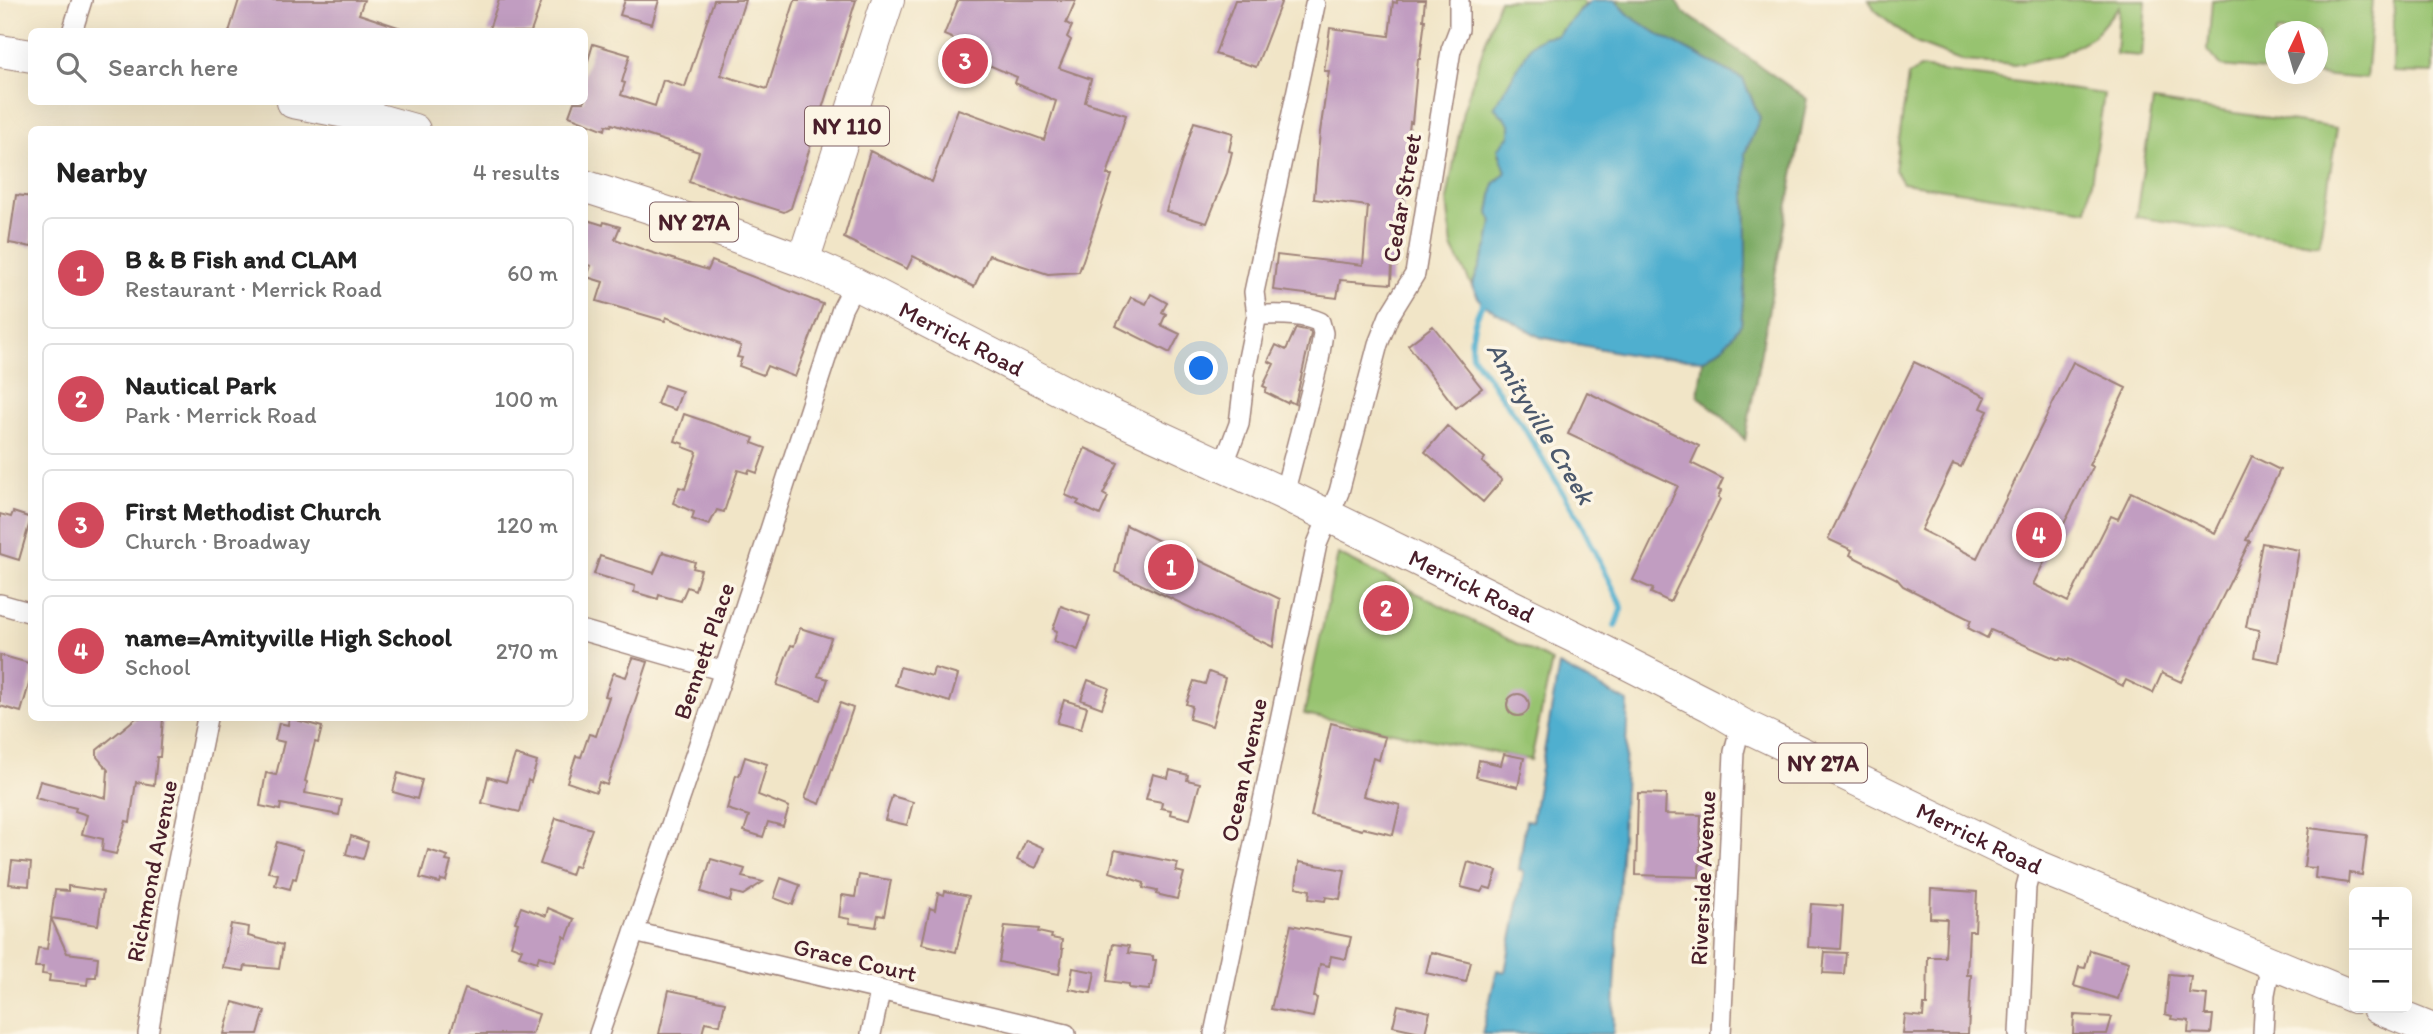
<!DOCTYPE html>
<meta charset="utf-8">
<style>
body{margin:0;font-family:Itim,sans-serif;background:#f2f2f2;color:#222}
.controls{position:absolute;right:21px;bottom:21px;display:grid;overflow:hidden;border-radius:10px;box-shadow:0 7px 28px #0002}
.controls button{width:63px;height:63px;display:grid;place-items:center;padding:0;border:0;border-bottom:2px solid #e0e0e0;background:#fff;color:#222;font:35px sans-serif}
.compass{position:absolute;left:2265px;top:21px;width:63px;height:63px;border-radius:50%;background:#fff;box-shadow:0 7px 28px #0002;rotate:5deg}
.you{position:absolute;left:1202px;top:369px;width:24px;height:24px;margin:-18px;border:5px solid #fff;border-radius:50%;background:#1a73e8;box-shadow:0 0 0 10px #1a73e833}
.badge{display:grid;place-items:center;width:46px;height:46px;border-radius:50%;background:#d1495b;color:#fff;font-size:23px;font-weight:700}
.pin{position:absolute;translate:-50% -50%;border:4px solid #fff;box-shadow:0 2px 7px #0006}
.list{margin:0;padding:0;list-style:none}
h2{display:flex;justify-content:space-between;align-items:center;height:91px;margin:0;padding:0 28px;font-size:30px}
h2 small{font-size:23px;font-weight:400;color:#767676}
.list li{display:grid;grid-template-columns:46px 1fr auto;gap:21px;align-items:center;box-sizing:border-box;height:112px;margin:0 14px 14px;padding:0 14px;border:2px solid #e0e0e0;border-radius:10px}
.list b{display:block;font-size:26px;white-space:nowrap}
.list p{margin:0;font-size:23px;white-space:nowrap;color:#767676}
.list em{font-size:23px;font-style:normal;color:#767676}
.icon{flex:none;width:38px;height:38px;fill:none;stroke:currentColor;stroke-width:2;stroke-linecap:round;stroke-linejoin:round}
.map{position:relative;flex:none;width:2433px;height:1034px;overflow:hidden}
.search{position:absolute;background:#fff;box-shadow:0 7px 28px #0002;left:28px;top:28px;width:560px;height:77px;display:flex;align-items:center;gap:18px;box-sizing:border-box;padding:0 24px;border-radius:10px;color:#767676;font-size:26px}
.panel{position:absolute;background:#fff;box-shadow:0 7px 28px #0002;left:28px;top:126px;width:560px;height:595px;border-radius:10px}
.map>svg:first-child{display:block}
</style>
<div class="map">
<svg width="2433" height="1034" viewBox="0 0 2433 1034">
<rect width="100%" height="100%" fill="#fcf5e5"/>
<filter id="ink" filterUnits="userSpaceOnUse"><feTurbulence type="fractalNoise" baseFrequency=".0143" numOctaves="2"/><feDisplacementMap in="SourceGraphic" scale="14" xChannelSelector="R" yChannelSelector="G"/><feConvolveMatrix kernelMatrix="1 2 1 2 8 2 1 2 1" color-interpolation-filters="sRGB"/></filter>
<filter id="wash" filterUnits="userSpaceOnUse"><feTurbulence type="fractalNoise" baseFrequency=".00686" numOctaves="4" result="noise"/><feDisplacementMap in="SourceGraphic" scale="28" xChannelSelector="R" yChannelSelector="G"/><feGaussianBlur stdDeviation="1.57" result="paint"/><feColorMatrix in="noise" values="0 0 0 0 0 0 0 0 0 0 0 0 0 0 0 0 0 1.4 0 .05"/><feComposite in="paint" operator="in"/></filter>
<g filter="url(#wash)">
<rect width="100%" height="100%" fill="#f1e5c7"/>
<path fill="#97c370" stroke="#70714e" stroke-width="2" d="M1499,0H1581L1585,5L1557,35L1543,37L1499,99L1500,112L1510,123V135L1499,154L1504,162L1506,172L1494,185L1489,213L1492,222L1488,244L1472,286L1452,247L1447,200L1463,111Z
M1869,0H2146L2142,56L2116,54L2119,6L2094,36L2060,55L2014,65L1963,61L1916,43L1875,10Z
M2212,0H2373L2366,79L2308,74H2318V32H2276L2275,71L2221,66L2208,51Z
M2394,0H2433V73L2393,72Z
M1920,68L2104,94L2087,210L1903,183L1895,170L1908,76Z
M2153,101L2337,128L2319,244L2136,217Z
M1338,554L1552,661L1531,760L1304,714Z"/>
<path fill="#79a962" stroke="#626446" stroke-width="2" d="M1615,0H1676L1682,11L1807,99L1745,440L1723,417L1698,396L1703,360L1723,347L1741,324L1746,264L1745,153L1760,118L1743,79L1661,36L1631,17Z"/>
<path fill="#50afcf" stroke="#4d677d" stroke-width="2" d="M1591,0H1615L1631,17L1661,36L1743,79L1760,118L1745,153L1746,265L1741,324L1723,347L1703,360L1638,356L1540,337L1482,304L1472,286L1488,244L1492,222L1489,213L1494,184L1506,172L1498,149L1510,135V124L1494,107L1532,44L1543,37L1557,35Z
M1559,665L1628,702L1613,1034H1482L1497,970L1505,972L1524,872L1519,870L1526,820L1532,821Z"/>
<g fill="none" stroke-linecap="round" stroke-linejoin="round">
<path stroke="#50afcf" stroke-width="6" d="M1487,297C1476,312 1469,337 1472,355L1523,426L1581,523L1622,607L1615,626"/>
</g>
<g id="blocks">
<path fill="#c19dc1" d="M239,0H364L359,14L401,28V32H229Z
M499,0H542L531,32H488Z
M625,0H659L652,24L620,15Z
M714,0H745L721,75L767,89L795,0H856L791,208L784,212L689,182L699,152L612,124L611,126L606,125L605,130L569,116L574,102H584V74L593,44L630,55L622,82L625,83L621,95L655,106L663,80L685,87Z
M958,0H1076L1066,23L1072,26L1067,37L1071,40L1059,68L1091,79L1085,102L1126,115L1107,175H1112L1079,272L1048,274L989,255L974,287L913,256L907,269L844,238L870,151L932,182L958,109L1044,140L1056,101L1015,83L1017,77L982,62L978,70L946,57L954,39L944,35Z
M1235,0H1282L1256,67L1215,54Z
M1397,0H1425L1423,20H1425L1420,59H1418L1412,123L1410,122L1406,159H1408L1397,266L1392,265L1391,284L1340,280L1337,298L1273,290L1277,255L1363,265L1368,206L1314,199L1320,132L1329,71H1324L1330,28L1389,36L1393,2L1397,3Z
M1194,122L1233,133L1229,151L1232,152L1227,173L1207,223L1166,211Z
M16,195L32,197V247L9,243Z
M584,219L603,225L604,222L620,227L615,239L650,252L708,270L712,261L823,304L795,377L767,366L763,375L739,366L742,358L737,357L741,346L666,317L665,321L597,301L603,282L587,277L591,266L584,264Z
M1151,294L1167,303L1162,312L1166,314L1161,325L1180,334L1170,353L1116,326L1131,297L1146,304Z
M1433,326L1482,388L1456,408L1408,345Z
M1296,328L1310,331L1311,334L1295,404L1289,401L1287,403L1265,392L1267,388L1263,386L1274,364L1268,361L1276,345L1286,350Z
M1914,362L1986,397L1981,408L1988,411L1976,435L1961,467L1953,464L1921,530L1977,558L2073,362L2126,388L2089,465L2093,467L2033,584L2068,602L2111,516L2118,519L2131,492L2215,533L2252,456L2280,470L2246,540L2250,541L2181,682L2162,673L2153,693L2126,680L2123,686L2069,659L2068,661L2060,658L2059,660L1991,630L1987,638L1968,628L1971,620L1903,586L1897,579L1850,555L1852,550L1828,539Z
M664,385L682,391L675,410L657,404Z
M1587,392L1699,446L1691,463L1723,479L1718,490L1721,491L1718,498L1720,499L1670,602L1651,593L1653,589L1633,580L1678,486L1568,434Z
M684,414L754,438L752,443L766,448L757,473L749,470L748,473L738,470L724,512L717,510L709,525L692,519L694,512L673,503L679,487L685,489L697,452L683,447L684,444L675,441Z
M1447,426L1485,458L1482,462L1502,480L1483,502L1425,452Z
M1085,448L1118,463L1103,494L1108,497L1100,515L1077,504L1079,501L1065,495Z
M13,512L31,518L19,560L0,554V514L11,517Z
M1126,525L1280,599L1273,647L1115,572Z
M2262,543L2299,550L2279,662L2254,657L2259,630L2246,627Z
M663,552L695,562L693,568L701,570L695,590L687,587L681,601L659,595L658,599L634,592L635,586L594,574L600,556L654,573Z
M1061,606L1090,616L1078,650L1054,641L1057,631L1053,629Z
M800,628L831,638L818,676L828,679L821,700L777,685L785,659L791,645L794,646Z
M0,655L32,664V674L21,712L0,706Z
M633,658L648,662L607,785L599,782L596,792L567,782L576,756L581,757L589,734L596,736L609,697L605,696L612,676L614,673L626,677Z
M900,667L932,676L934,668L958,675L950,702L895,685Z
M1209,672L1225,678L1212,726L1189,719L1192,706L1186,704L1194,681L1205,684Z
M1088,680L1109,688L1102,708L1081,700Z
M1507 705a11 11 0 1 1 22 0a11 11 0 1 1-22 0Z
M1064,700L1087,707L1081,729L1057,723Z
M840,703L853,708L820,804L805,798Z
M136,718H163L160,757H157L154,785L136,782L130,822L126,821L116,854L102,851L103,839L82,834L87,815L75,811L76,808L35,798L40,781L106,798L108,770L97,757V750Z
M289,718L322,727L318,743L315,742L305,781L307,782L305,793L342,800L339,815L281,804L280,810L260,806L266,773L276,775L284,742L275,740L279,723L288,725Z
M1331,723L1385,737L1379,760L1373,758L1363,796L1400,805L1393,835L1363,828L1362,830L1311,816Z
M1504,754L1524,758L1518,787L1476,777L1479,760L1501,765Z
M515,755L537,762L531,782L528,780L520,812L482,803L488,777L506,782Z
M745,757L767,764L758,795L789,807L783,826L768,822L763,837L744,831L749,816L727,809L736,775L739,776Z
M1170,770L1188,775L1187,780L1200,783L1190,819L1170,814L1171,810L1161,808L1162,802L1146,799L1153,774L1168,778Z
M398,773L422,780L417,799L393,792Z
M1638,793L1666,794L1665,814L1701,815L1699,877L1636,875Z
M892,796L913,802L907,825L885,820Z
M556,818L592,829L578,867L574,866L571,875L540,864Z
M2309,828L2367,835L2362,875L2349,873L2348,883L2315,878L2316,868L2304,867Z
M351,836L368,842L363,859L346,854Z
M1026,840L1044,848L1036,868L1017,860Z
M277,842L303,850L296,879L293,878L290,889L275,885L278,874L268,872Z
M428,850L448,856L446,861L451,862L446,881L441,880L440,883L420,878Z
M1115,850L1178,863L1176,871L1184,873L1177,899L1156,894L1157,891L1143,888L1144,883L1110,872Z
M711,859L745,869L742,877L763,882L743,895L732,892L730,901L701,892Z
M12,861L31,863L29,886L9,884Z
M1299,862L1345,870L1340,899L1326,897L1325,901L1309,899L1310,890L1296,887Z
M1468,862L1497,871L1491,889L1484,887L1481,892L1461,887Z
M859,875L891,880L884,916L878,915L876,927L849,923L850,919L839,917L842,895L855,897Z
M781,878L800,885L793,905L774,898Z
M68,886L103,891L98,925L51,918L67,953L98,957L96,977H88L87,985L49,981L50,975L42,974L43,967H35L38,948L47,949L55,890L68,891Z
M1931,889L1977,892L1975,931H1969L1967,975H1971L1968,1034H1903L1905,1015L1923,1017L1924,1005H1927L1928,957H1945L1947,919L1930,918Z
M945,891L969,896L956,952L922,944L930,908L935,910L938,893L944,895Z
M1811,904L1843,906L1840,949L1808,947Z
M521,907L546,916L548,908L574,919L567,938L564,936L555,961L539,956L537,962L519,956L522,949L511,945L518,923L515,922Z
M231,924L249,927L248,936L283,945L279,969L245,966L244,971L223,968Z
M1291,925L1351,937L1346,959L1331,956L1329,966L1320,964L1314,997L1317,998L1313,1017L1271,1009Z
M1005,926L1039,929L1038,932L1052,935L1051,938L1062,940L1061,949H1063L1059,974L999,962Z
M1113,944L1129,946L1128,953L1153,956V960H1156L1152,986H1150L1149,990L1129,988V984L1107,981Z
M2090,950L2129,962L2118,999L2074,986L2079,967L2085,968Z
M1431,952L1471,962L1466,982L1426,973Z
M1825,952L1846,953L1844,974L1823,973Z
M1073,968L1095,972L1091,993L1069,989Z
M2169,974L2191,976L2189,993L2207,995L2205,1015H2213L2211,1034L2188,1033L2189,1021L2171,1019L2172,1016L2165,1014Z
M465,989L539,1014L532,1034H450Z
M669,990L725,1002L720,1025L705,1022L702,1034H659Z
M233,1002L265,1011L258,1034H224Z
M1398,1005L1430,1012L1425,1033L1393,1026Z
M2074,1015L2112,1017L2107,1034H2073Z"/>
</g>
</g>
<g filter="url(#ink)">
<use href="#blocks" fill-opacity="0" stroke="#9e8279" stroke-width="2"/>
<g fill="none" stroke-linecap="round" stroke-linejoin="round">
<g stroke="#9e8279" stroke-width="22">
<path id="minor" d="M72,32L82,0
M1257,315C1278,315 1300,313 1320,322L1323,333L1319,360L1284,494
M1223,466L1239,424L1245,373L1257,315L1254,292L1315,5
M0,604L32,613
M584,631L724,671
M634,932L1066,1034
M148,1034L170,900L207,718
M599,1034L724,671L842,309L855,284
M871,1034L880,992
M1214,1034L1317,544L1339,492L1378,344L1389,316L1415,274L1451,50L1459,29V0
M1721,1034L1734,752L1741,724
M2019,1034L2026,887L2032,864
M2263,1034L2265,994L2271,963"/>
</g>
<g stroke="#9e8279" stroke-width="34">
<g id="primary">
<path d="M0,51L32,56"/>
<path d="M293,102L361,115L414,130"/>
<path id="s1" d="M584,186L708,226L803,261L855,284L1090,405L1284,494L1591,645L1709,705L1741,724L2032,864L2354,997"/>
<path d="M803,261L888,0"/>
<path d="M2378,1008L2433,1030"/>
</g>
</g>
<use href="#minor" stroke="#fff" stroke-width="19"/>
<use href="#primary" stroke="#fff" stroke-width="32"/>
</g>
</g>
<g text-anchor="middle" stroke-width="7" stroke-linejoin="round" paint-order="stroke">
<g fill="#fcf5e5" stroke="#7f5f63" stroke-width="2">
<rect x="805" y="106.5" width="84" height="39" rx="5"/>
<rect x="650" y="202.5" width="88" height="39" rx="5"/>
<rect x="1779" y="743.5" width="88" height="39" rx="5"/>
</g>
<g font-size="23" font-weight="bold" fill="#4a1f2b">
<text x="847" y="134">NY 110</text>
<text x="694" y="230">NY 27A</text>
<text x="1823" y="771">NY 27A</text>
</g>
<g font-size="24" fill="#4a1f2b" stroke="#fcf5e5">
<text transform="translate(1402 198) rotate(-80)" y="8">Cedar Street</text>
<text dy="8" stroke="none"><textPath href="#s1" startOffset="408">Merrick Road</textPath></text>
<text dy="8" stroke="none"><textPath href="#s1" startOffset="975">Merrick Road</textPath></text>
<text transform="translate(704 651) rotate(-71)" y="8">Bennett Place</text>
<text transform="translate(1244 770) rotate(-78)" y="8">Ocean Avenue</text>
<text dy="8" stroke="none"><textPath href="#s1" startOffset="1542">Merrick Road</textPath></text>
<text transform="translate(152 871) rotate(-79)" y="8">Richmond Avenue</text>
<text transform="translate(1703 878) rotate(-87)" y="8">Riverside Avenue</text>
<text transform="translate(855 960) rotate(13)" y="8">Grace Court</text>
</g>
<g font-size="26" font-style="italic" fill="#4c596d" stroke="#fcf5e5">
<text transform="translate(1541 423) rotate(59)" y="9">Amityville Creek</text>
</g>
</g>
</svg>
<div class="controls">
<button>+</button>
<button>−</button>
</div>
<svg class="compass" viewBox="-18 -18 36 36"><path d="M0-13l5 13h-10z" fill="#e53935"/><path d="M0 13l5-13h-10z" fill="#767676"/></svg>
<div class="you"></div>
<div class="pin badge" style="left:1171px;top:567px">1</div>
<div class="pin badge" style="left:1386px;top:608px">2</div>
<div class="pin badge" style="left:965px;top:61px">3</div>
<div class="pin badge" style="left:2039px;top:535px">4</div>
<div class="search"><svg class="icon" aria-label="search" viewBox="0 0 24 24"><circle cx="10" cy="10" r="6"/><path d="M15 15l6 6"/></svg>Search here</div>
<section class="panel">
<h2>Nearby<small>4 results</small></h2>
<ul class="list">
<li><span class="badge">1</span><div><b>B &amp; B Fish and CLAM</b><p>Restaurant · Merrick Road</p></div><em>60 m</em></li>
<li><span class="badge">2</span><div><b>Nautical Park</b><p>Park · Merrick Road</p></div><em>100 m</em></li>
<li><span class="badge">3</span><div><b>First Methodist Church</b><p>Church · Broadway</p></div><em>120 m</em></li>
<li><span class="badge">4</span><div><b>name=Amityville High School</b><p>School</p></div><em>270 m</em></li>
</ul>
</section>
</div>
